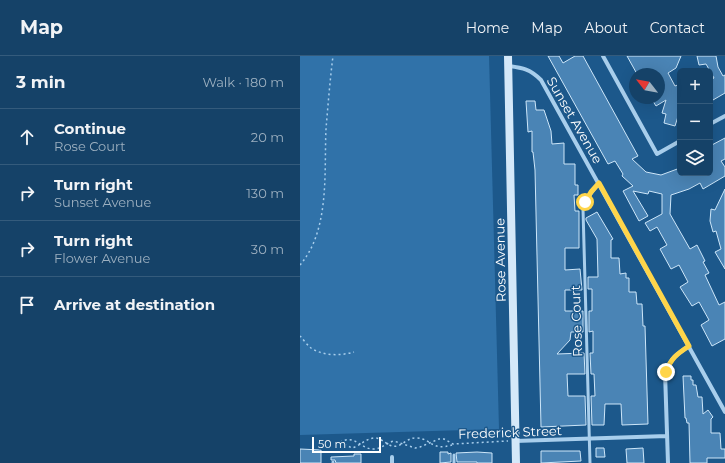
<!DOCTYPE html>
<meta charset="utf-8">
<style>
body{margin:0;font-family:Montserrat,sans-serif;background:#224d71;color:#f1f3f6}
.controls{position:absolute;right:12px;top:12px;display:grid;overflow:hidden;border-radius:6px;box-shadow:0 4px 16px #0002}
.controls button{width:36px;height:36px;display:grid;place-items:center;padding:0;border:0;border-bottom:1px solid #345b7c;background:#154268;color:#f1f3f6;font:20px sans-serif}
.compass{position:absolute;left:329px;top:12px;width:36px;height:36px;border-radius:50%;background:#154268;box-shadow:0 4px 16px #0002;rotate:301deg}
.scale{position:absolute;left:12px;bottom:10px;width:69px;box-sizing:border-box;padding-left:4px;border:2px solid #fff;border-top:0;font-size:11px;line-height:14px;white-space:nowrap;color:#fff;-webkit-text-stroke:3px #1c588b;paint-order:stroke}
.stop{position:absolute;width:12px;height:12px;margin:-9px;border:3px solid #ffd54a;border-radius:50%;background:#fff}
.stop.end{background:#ffd54a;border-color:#fff;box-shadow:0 1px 4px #0008}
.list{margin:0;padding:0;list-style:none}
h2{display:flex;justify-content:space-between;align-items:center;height:52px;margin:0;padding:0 16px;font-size:17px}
h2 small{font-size:13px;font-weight:400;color:#9db0c0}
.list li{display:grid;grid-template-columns:26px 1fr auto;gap:12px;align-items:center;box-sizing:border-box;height:56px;padding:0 16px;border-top:1px solid #345b7c}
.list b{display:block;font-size:15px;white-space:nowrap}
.list p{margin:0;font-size:13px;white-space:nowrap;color:#9db0c0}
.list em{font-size:13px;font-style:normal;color:#9db0c0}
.icon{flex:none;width:22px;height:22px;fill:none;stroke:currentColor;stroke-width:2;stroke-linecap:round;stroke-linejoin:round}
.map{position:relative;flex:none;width:425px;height:407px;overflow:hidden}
header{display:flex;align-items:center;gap:24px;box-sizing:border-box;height:56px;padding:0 20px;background:#154268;border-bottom:1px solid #345b7c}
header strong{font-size:19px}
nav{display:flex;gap:22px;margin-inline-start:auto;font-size:14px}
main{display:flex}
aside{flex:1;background:#154268}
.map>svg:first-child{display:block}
</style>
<header>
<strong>Map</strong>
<nav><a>Home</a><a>Map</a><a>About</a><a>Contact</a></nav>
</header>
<main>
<aside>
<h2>3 min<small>Walk · 180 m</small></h2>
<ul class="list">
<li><svg class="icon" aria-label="ahead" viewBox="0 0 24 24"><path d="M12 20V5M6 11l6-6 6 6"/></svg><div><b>Continue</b><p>Rose Court</p></div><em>20 m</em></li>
<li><svg class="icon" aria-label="right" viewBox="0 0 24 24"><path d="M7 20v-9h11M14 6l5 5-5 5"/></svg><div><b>Turn right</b><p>Sunset Avenue</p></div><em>130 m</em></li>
<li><svg class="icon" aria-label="right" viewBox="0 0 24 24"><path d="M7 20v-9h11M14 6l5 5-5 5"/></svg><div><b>Turn right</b><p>Flower Avenue</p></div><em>30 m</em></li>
<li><svg class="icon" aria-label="arrive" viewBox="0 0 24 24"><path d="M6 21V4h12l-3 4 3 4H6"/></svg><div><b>Arrive at destination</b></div></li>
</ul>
</aside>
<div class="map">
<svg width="425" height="407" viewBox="0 0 425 407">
<rect width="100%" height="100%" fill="#1c588b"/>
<path fill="#3072a9" d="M0,0H189L199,373L0,379Z"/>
<path fill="#4a84b5" stroke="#cde6f9" d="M248,0H259L263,7L275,0H283L338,100L332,103L346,116L361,119L380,112V117H410V90L425,82V103L421,105L425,111V120L403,133L400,127L389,133L371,139L370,158L390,193L397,189L405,205L403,206L409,217L405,219L419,249L425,246V283L412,290L401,269L409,264L399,246L392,250L380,231L388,226L379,209L371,213L360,193L367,189L357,171L350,175L345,167L362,158V138L349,135L348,138L333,135L348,160L339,165L323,135L333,130L322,120L323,118L315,105L308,108Z
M327,0H381L376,12L368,17L375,30L380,28V54L375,70L364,67L366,58L362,57L366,44L356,50L351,42H359V18H337Z
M397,0H416L418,11L423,20L425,19V37L413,44L410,38V24L414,22L406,8L399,9Z
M226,45H235L236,54H244L251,75L252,88L264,87V108H275V129H278V139H274L275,155H279V192H265V214L280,213L282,234H265V255H283V276H271L270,284L257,298L284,297L285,318H267L268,340H285L286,369L241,371L235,114L233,96H232V75L228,76Z
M425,133V213L415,196L421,193L416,175L413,176L410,165L411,153L415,154Z
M297,156L313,183L311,184V202H319L320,218L326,217V222H329V236H336L337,248H342L343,270H345L348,368L322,369L321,348H305L304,369H292L291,340H295L294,318H291L290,297H293V275L289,276V255H292V233H288V221H298L297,183L286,164V162Z
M383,320H391V324H393V329H396L398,341H402L403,358L408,354L413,361L411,363V377H420L421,393H425V402H407V407H390L389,367H387L386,362H385Z
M296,392H304L305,401H296Z
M343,392L344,407H327L326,393Z
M0,393L21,394V407H0Z
M241,395H280L281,405L241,407Z
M140,396H148V398L151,397V406L140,407Z
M177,396L192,397V407H177V406H157L156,397Z
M54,398H61V407H36L35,404H31V401L54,400Z"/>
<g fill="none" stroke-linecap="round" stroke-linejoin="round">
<path stroke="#a8ceec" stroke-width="1.5" stroke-dasharray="2 3" stroke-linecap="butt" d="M0,209C30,174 24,117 26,73C28,49 30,24 33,0
M0,280C3,283 7,289 11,292C23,300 40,300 54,296
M40,386C56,378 60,393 73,393C82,393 86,387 94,385L115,392L120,391L139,383H144L153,388L208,385
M40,386L52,392C60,390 66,382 75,382C83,382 88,392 97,390C104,388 109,381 117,382C132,383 131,395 152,389"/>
<path stroke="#a8ceec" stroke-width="3" d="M154,399V407
M33,406V407
M290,407L283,153L285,146L299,127"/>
<path stroke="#a8ceec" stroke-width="4" d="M303,0L357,98L380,85
M209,10C223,12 230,13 241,24L425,356
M410,68L425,60
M215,385L367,380
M92,401V407
M368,407L365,316C371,302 377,298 389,290"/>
<path stroke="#d4e8f9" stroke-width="8" d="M208,0L216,407"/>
</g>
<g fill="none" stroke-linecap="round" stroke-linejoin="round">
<path stroke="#ffd54a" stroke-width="5" d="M285,146L291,136L299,127L389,290C377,298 371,302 366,316"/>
</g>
<g text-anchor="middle" stroke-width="3" stroke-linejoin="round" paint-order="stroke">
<g font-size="13" fill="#fff" stroke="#1c588b">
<text transform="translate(275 64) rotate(60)" y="5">Sunset Avenue</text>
<text transform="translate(200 204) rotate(-91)" y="5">Rose Avenue</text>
<text transform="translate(276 265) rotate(-92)" y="5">Rose Court</text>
<text transform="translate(210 376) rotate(-2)" y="5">Frederick Street</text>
</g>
</g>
</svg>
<div class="controls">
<button>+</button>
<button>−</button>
<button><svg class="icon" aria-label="layers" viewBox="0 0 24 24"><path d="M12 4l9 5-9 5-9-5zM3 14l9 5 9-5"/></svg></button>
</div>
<svg class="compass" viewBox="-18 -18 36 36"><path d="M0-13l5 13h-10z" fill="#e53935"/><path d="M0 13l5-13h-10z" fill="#9db0c0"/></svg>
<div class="scale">50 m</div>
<div class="stop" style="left:285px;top:146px"></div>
<div class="stop end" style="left:366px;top:316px"></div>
</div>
</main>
